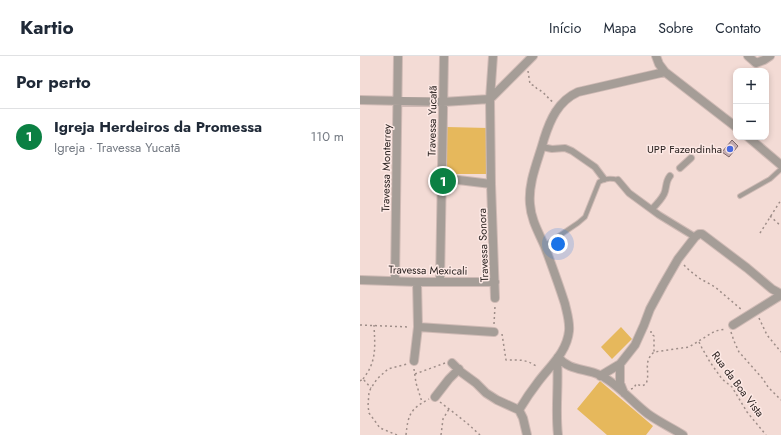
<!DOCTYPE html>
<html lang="pt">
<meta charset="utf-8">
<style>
body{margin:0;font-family:Jost,sans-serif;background:#f6f6f7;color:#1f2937}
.controls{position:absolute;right:12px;top:12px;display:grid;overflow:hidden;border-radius:8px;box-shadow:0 2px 6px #0003}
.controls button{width:36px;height:36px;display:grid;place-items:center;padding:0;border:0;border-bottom:1px solid #e0e1e3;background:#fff;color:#1f2937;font:20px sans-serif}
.you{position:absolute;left:198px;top:188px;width:14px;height:14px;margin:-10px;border:3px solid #fff;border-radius:50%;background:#1a73e8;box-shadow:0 0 0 6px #1a73e833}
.badge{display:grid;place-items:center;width:26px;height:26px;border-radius:50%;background:#0b8043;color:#fff;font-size:13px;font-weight:700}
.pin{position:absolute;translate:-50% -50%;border:2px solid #fff;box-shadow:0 1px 4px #0006}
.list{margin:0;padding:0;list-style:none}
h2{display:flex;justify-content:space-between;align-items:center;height:52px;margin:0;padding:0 16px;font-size:17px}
h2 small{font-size:13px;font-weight:400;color:#747a83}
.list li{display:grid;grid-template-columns:26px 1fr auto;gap:12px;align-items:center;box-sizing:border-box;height:56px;padding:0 16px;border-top:1px solid #e0e1e3}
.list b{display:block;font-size:15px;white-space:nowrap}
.list p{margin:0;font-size:13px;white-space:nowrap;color:#747a83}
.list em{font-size:13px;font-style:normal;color:#747a83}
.map{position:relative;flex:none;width:421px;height:379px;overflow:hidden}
header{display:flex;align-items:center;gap:24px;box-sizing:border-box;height:56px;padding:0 20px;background:#fff;border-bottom:1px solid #e0e1e3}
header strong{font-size:19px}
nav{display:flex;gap:22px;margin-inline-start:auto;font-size:14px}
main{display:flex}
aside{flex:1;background:#fff}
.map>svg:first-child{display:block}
</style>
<header>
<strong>Kartio</strong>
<nav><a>Início</a><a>Mapa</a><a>Sobre</a><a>Contato</a></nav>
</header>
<main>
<aside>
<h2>Por perto<small></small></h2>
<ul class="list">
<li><span class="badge">1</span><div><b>Igreja Herdeiros da Promessa</b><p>Igreja · Travessa Yucatã</p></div><em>110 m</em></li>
</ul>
</aside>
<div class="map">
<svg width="421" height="379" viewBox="0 0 421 379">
<rect width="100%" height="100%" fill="#f3dbd5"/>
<path fill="#e6b85c" d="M87,71L128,72V118H87Z
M261,271L272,283L252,303L241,291Z
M240,325L293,370L286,379H247L217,353Z"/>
<path fill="#c4acb0" stroke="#7e686b" d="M372,84L378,90L369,101L362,96Z"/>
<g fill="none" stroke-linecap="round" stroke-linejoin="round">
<g stroke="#cfbab5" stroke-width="6">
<path id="service" d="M380,140L410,123L421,113
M184,190L218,167L225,161L239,126C245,122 251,122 258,124"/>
</g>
<g stroke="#cfbab5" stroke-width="8">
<path id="pedestrian" d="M182,91L192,93L205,92L212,95L235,111L244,123
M320,112L331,102
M258,124L269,137L299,159L335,181
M292,153C296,149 301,144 304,138C307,132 305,126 310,120"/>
</g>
<g stroke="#cfbab5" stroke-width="10">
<path id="minor" d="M296,0L299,8L305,16L376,71
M388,0L396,7L404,4L410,0
M0,44L83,46L130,43L133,0
M388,81L421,109
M82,122L131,128
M0,224L57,226H135
M35,225L38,0
M80,226L84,0
M135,242L131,128L130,43L173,0
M373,269L421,239
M58,271L134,276
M198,301C209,315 225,312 240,319C258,328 272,346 288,358C299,366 312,372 323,379
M197,303C199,328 195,354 198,379
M54,305L58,271L57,226
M92,307L101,316L116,327L126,337L137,344L159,354
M260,308V327L264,337
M240,320L260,308L275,289L284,269L290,253L303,229L318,203L335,181L339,178H342L387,212L412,233L421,238
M75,341L89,323L99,313
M159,354C165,344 171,335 178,326C190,310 207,296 209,275C210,266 207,257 205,248C199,229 192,210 185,191C179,177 171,164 170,148C168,126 178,105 184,83C190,64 198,45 218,36L305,16
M159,354L163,362L167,379"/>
</g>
<path stroke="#9e8d88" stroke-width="1.5" stroke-dasharray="2 3" stroke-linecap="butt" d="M168,15L170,28L175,30L177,33C185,36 186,41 193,46
M410,160L421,170
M400,177L421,144
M324,209L329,214L339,222L355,231L382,254
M399,262L407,279L421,296
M134,268L135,250
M0,269L50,271
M291,275V278L294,280V296L329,291L355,275L366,273
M371,276L374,285L379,296L403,323L408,331L421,344
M142,278L146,304C158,304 166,303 176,310
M339,286L342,292L350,306L362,323L372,331L387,356L406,379
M54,313L56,327L62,346
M55,318L85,307
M3,323C17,305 15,291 14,269
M0,325L3,323L11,332
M271,333L274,332L276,328L282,330L286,328C291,315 282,307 294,296
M80,346L98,360L108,368L120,379
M37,379L20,372L9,357L8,350L9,336L11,332L17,323L28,313L47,308
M46,379C48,359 50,353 69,343
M81,379L83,363L89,353"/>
<use href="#service" stroke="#a59d97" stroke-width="4"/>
<use href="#pedestrian" stroke="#a59d97" stroke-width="6"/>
<use href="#minor" stroke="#a59d97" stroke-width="8"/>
</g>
<circle fill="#4a6ade" stroke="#fde9e5" stroke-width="1.5" cx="370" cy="93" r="4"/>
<g text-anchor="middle" stroke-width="3" stroke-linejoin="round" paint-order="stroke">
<g font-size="11" fill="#2b2321" stroke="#fde9e5">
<text transform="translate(72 65) rotate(-89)" y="4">Travessa Yucatã</text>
<text transform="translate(26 112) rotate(-89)" y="4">Travessa Monterrey</text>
<text transform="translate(123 189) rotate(-92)" y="4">Travessa Sonora</text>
<text transform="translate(68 214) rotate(1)" y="4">Travessa Mexicali</text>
<text transform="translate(378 328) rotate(53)" y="4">Rua da Boa Vista</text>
</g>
<g font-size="11" fill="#2b2321" stroke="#fde9e5" text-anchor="end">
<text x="362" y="97">UPP Fazendinha</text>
</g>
</g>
</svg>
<div class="controls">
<button>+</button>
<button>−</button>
</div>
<div class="you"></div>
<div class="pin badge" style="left:83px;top:125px">1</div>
</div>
</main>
